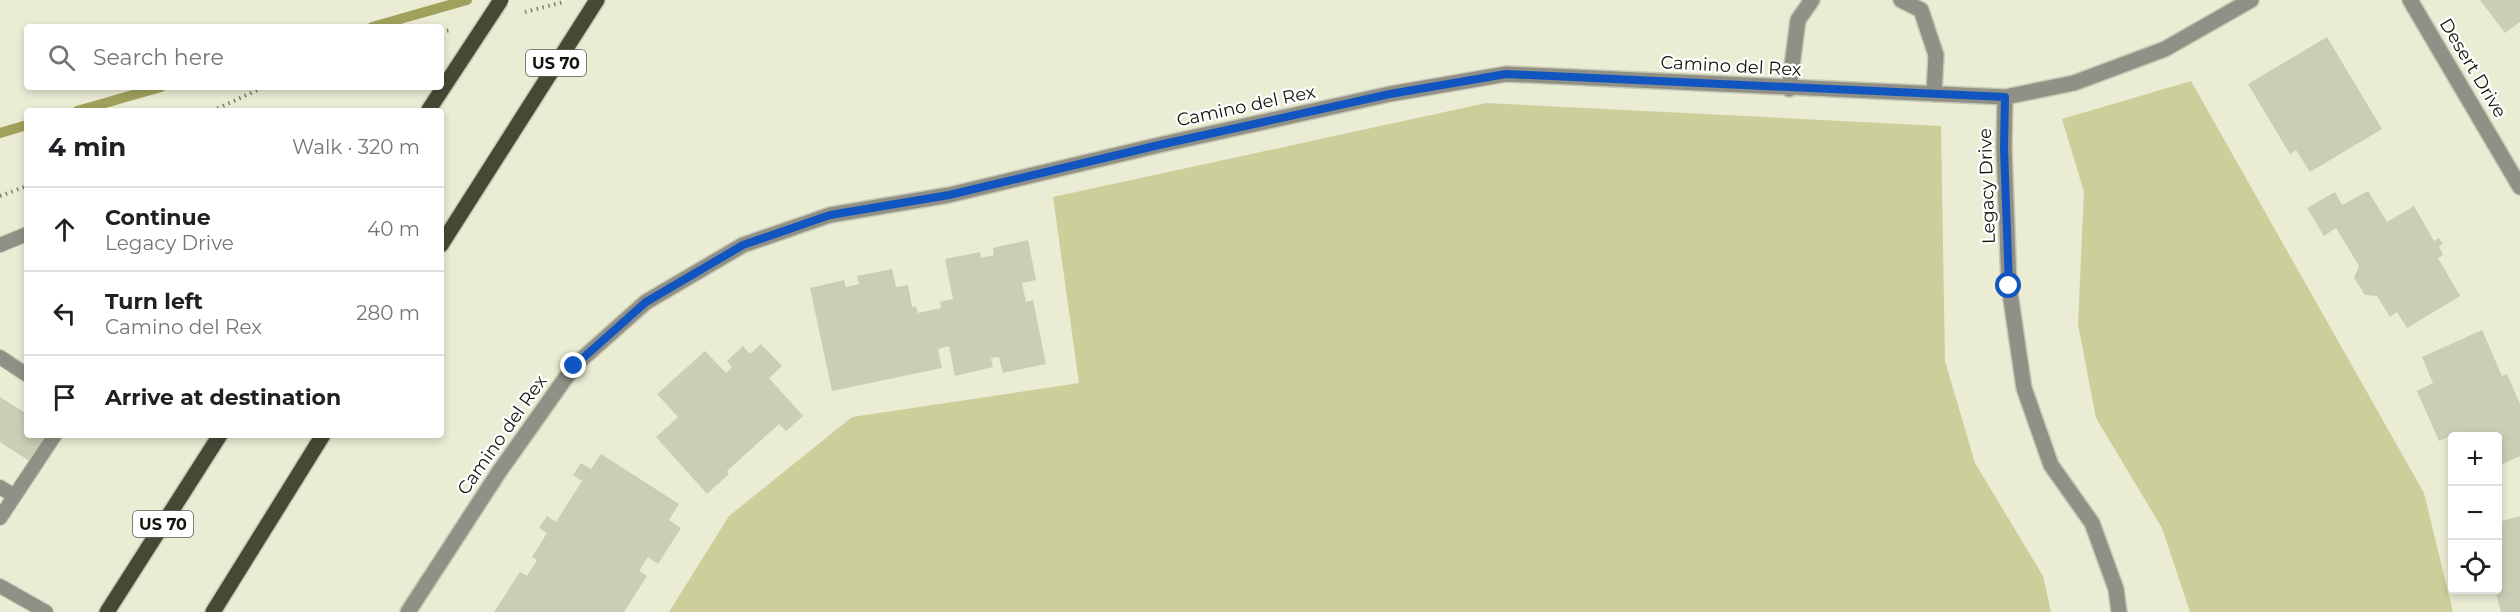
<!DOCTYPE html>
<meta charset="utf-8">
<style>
body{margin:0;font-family:Montserrat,sans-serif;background:#f6f6f6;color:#202124}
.controls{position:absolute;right:18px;bottom:18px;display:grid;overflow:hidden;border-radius:6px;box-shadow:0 3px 9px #0003}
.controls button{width:54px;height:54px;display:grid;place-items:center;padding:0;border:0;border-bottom:2px solid #e0e0e0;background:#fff;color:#202124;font:30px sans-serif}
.stop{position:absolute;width:18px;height:18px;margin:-14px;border:4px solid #1155c0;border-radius:50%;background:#fff}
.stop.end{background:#1155c0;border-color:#fff;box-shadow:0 2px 6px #0008}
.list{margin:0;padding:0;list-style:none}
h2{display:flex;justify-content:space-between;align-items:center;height:78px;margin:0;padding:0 24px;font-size:26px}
h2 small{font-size:20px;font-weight:400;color:#757577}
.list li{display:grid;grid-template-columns:39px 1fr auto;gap:18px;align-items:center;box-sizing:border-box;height:84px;padding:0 24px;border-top:2px solid #e0e0e0}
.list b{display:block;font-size:22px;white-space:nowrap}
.list p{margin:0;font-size:20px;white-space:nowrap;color:#757577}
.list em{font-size:20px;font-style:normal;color:#757577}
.icon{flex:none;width:33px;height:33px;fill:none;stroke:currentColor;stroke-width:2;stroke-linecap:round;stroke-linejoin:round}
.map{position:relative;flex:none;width:2520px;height:612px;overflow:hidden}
.search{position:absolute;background:#fff;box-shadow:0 3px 9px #0003;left:24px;top:24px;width:420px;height:66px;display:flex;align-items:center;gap:15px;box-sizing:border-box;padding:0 21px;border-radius:6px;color:#757577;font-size:22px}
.panel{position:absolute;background:#fff;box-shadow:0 3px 9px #0003;left:24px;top:108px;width:420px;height:330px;border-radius:6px}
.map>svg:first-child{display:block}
</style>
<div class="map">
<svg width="2520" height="612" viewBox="0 0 2520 612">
<rect width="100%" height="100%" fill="#ebecd4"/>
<path fill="#cccf9a" d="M2191,81L2424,493L2453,612H2190L2162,528L2096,418L2078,324L2084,192L2062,119Z
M1486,103L1941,126L1945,361L1975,463L2043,576L2051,612H669L729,516L852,417L1079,383L1053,197Z"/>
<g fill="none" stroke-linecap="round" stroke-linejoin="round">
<path stroke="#a0a25c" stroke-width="10" d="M372,27L467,0
M77,111L161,87
M0,133L27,125"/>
</g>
<path fill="#cbcdb5" d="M2480,0H2520V22L2505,33Z
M2327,37L2382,129L2310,172L2296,150L2290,154L2248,84Z
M2368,191L2387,222L2414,206L2434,241L2439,238L2443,244L2439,246L2443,255L2438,258L2460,296L2407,328L2397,312L2390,317L2377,296L2365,295L2354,278L2359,266L2336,228L2324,236L2307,208L2335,192L2342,205Z
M1028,240L1036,280L1022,283L1026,302L1033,300L1046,364L1003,373L999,357L991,358L993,367L955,376L949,346L938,349L942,368L832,391L810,288L844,280L846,287L859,284L857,276L892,269L896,287L908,285L912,307L916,306L918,313L941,308L940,302L953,299L945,259L980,252L981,258L994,255L993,248Z
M2482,330L2502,376L2507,374L2520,404V456L2498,466V436H2464L2462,431L2439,441L2417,391L2433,383L2422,357Z
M761,344L782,366L769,378L803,416L786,431L779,424L727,471L729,474L707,494L656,437L678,417L657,394L705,351L726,373L732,367L727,361L743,346L750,354Z
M0,397L27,414V435H48L31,462L0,442Z
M601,454L679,504L669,520L681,528L658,564L648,557L639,571L647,576L624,612H494L520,572L527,576L537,560L532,557L547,533L539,528L547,516L556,522L582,481L573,475L581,463L591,469Z
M2520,516V612H2501L2495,590H2498V522Z"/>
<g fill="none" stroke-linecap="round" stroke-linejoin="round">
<g stroke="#c8c9b4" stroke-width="16">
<path id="lane" d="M0,245L27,234
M0,357L27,375
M0,487L14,496
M0,518L55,435
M0,586L46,612"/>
</g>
<g stroke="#c8c9b4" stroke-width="18">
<path id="street" d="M1901,0L1921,10L1936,55L1934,94
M2410,0L2520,187
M1789,89L1798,20L1812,0
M2005,97L2004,148L2009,286L2024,388L2051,465L2092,523L2116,589L2119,612
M408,612L499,472L574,366L646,302L743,245L830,215L949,195L1159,145L1390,94L1506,74L2005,97L2074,83L2165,49L2251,0"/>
</g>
<g stroke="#c8c9b4" stroke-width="18">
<path id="primary" d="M441,245L597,0
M107,612L220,435
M213,612L323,435"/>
</g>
<path stroke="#7d7e6e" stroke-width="4" stroke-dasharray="1.5 4.5" stroke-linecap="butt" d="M525,12L564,2
M441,32L451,30
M212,111L264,87
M0,196L27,186"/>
<use href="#lane" stroke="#909086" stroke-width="14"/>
<use href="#street" stroke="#909086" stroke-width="15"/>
<use href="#primary" stroke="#484837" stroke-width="15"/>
<g stroke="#c8c9b4" stroke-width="18" stroke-linecap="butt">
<path id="primary-bridge" d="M428,111L501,0"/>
</g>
<use href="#primary-bridge" stroke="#484837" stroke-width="15"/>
</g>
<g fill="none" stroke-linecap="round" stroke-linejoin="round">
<path stroke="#1155c0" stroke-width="8" d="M574,366L646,302L743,245L830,215L949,195L1159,145L1390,94L1506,74L2005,97L2004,148L2009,286"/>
</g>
<g text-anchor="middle" stroke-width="4.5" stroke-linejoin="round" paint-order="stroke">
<g fill="#fff" stroke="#5a5a54" stroke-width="1.5">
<rect x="526" y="50" width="60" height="26" rx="4.5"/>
<rect x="133" y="511" width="60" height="26" rx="4.5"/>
</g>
<g font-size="16" font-weight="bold" fill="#13140b">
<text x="556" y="69">US 70</text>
<text x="163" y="530">US 70</text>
</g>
<g font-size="18" fill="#13140b" stroke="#fff">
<text transform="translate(1731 66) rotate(3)" y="6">Camino del Rex</text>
<text transform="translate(2473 68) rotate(59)" y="6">Desert Drive</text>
<text transform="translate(1246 106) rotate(-12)" y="6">Camino del Rex</text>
<text transform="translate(1987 186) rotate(-92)" y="6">Legacy Drive</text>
<text transform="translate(502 435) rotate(-55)" y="6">Camino del Rex</text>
</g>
</g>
</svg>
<div class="controls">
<button>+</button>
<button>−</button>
<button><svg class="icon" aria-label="locate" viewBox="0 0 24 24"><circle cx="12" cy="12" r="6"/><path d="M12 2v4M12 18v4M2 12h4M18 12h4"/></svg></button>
</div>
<div class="stop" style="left:2009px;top:286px"></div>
<div class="stop end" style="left:574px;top:366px"></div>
<div class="search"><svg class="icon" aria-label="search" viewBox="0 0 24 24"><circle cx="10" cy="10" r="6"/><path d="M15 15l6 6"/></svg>Search here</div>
<section class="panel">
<h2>4 min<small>Walk · 320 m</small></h2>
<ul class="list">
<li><svg class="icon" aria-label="ahead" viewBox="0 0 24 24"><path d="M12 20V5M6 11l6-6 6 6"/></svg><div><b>Continue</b><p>Legacy Drive</p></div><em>40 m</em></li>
<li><svg class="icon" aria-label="left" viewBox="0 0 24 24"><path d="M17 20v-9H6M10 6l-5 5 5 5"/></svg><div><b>Turn left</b><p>Camino del Rex</p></div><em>280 m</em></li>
<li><svg class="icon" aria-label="arrive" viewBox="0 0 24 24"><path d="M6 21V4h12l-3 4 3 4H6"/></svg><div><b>Arrive at destination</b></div></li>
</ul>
</section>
</div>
